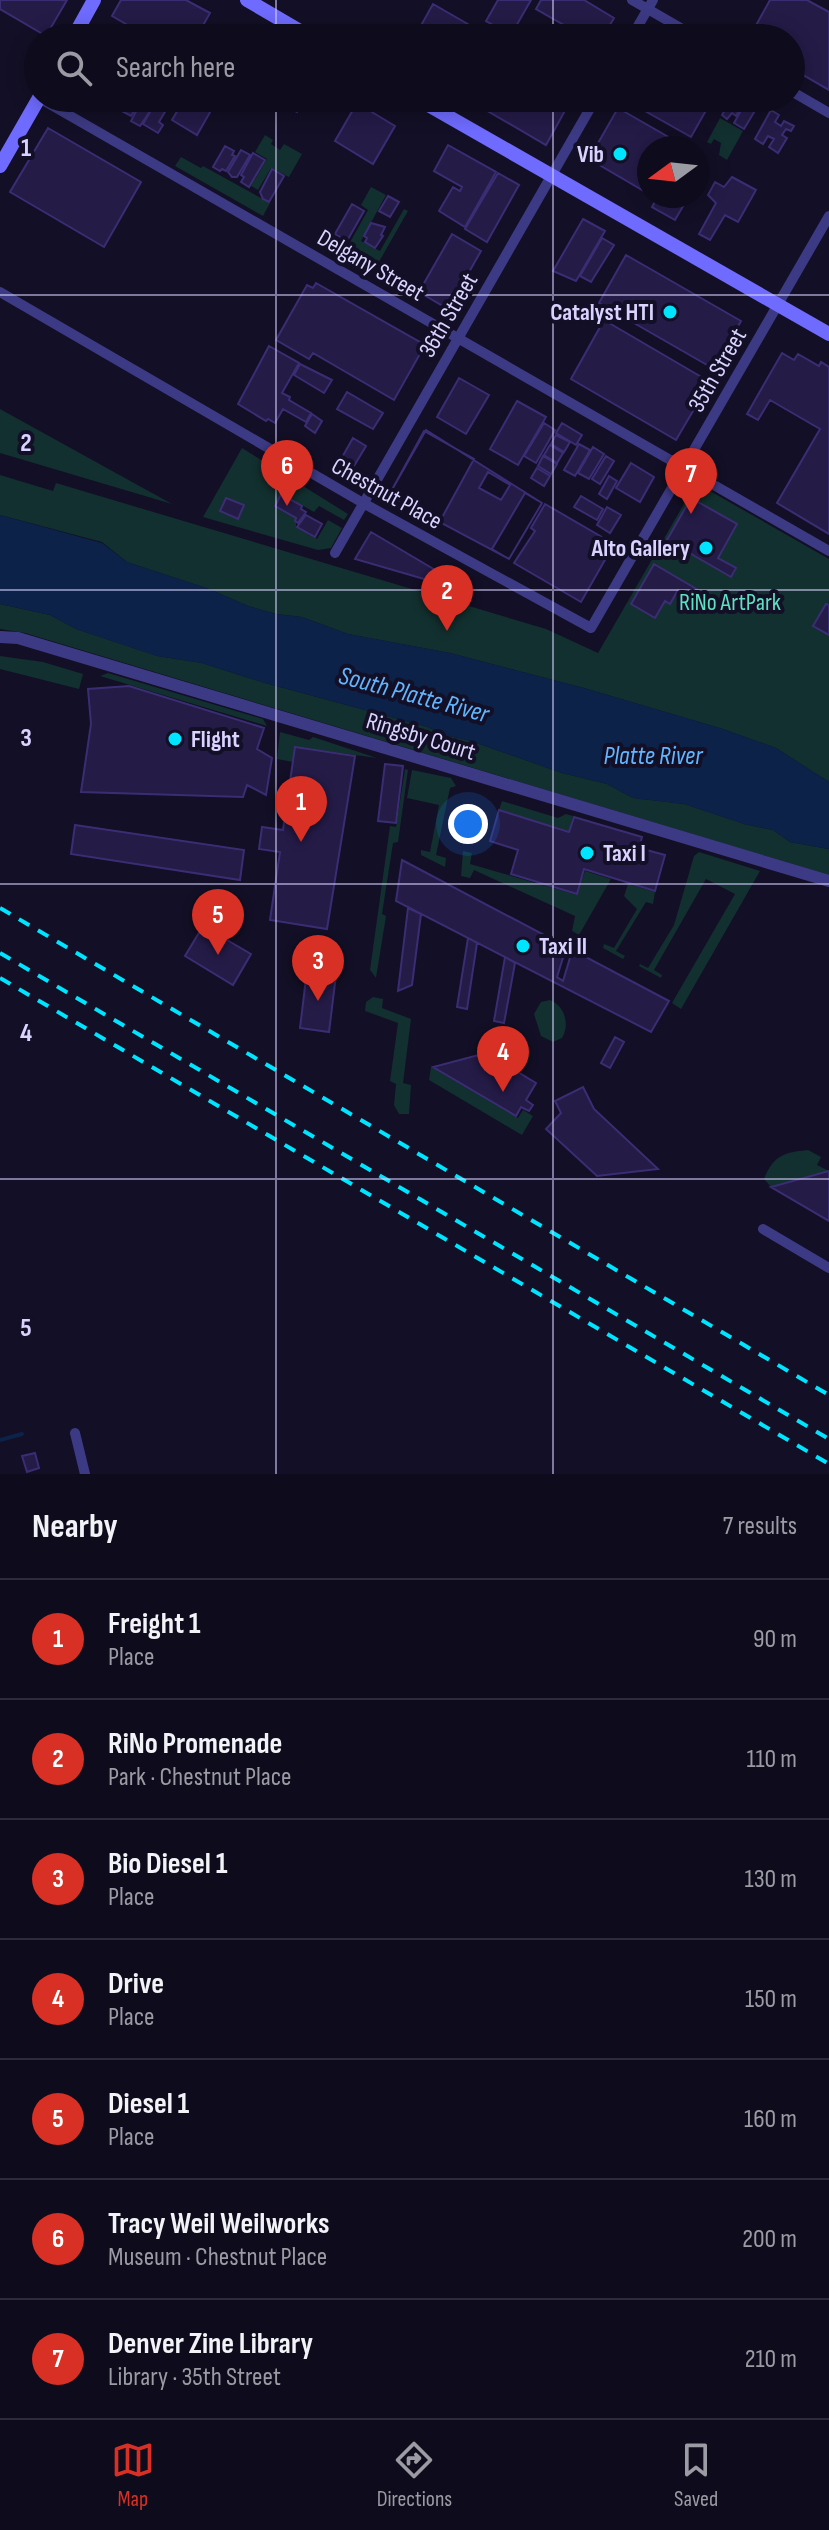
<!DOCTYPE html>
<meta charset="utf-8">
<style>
body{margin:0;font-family:"Sofia Sans Condensed",sans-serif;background:#1c1929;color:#f1f3f6}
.compass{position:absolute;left:637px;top:136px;width:72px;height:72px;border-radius:50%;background:#0e0b1c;box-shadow:0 4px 20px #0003;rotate:255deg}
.you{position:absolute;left:468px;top:824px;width:28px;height:28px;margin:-20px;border:6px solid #fff;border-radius:50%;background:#1a73e8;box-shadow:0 0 0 12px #1a73e833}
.badge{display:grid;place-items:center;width:52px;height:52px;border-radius:50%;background:#d93025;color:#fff;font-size:26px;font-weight:700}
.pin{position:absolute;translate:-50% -66px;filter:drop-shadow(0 2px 4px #0008)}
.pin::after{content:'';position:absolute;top:42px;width:28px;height:24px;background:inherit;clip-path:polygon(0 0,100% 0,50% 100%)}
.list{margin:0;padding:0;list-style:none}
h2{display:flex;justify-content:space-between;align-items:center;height:104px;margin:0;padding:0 32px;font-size:34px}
h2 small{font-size:26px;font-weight:400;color:#9b9ba3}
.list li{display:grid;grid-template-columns:52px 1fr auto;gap:24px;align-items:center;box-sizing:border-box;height:120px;padding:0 32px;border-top:2px solid #2e2b3b}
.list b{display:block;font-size:30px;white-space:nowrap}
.list p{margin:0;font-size:26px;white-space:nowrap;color:#9b9ba3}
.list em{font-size:26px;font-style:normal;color:#9b9ba3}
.icon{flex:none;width:44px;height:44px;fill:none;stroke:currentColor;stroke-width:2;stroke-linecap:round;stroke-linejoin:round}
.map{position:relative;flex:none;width:829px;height:1474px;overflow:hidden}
.search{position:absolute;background:#0e0b1c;box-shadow:0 4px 20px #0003;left:24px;right:24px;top:24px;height:88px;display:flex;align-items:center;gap:20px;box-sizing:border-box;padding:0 28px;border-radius:44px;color:#9b9ba3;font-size:30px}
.sheet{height:944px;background:#0e0b1c}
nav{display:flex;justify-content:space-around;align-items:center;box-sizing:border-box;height:112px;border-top:2px solid #2e2b3b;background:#0e0b1c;font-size:22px;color:#9b9ba3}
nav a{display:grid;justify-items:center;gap:4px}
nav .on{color:#d93025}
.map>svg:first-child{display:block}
</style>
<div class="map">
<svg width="829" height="1474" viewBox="0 0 829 1474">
<rect width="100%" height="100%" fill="#130f26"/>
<path fill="#12302f" d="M720,118L743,131L727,160L719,155L721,143L714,139L711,144L707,142Z
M265,135L273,140L271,144L280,150L284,144L302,154L289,177L271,168L258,190L251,186L267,159L255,152Z
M181,157L201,168L203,166L270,203L263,216L175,166Z
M371,187L386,195L361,241L380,251L404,209L408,211L376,267L331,241L333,236L349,244L368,210L361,205Z
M0,409L172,504L0,453Z
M242,448L348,514L344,520L319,506L314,512L282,494L274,506L296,518V527L317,539L328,520L342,528L331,548L318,550L203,517Z
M0,475L53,491L56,483L546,629L598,653L696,483L829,559V782L776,748L723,729L584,688L450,653L348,634L302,617L276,614L248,606L209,589L127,562L102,542L0,515Z
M0,604L50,615L76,629L157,656L202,663L265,683L428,727L441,734L471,741L562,773L607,784L633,798L684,804L744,824L773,830L790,842L829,849V875L25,633L0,629Z
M0,656L43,662L83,674L79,689L0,669Z
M108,673L263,719L267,726L100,676Z
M280,732L309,740L313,737L377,758L296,747L293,762L277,759Z
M405,769L408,770L398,842L393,843L382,914L386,916L376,978L370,970L390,826L396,827Z
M412,770L451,778L456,786L450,788L436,855L446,858L445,867L421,855V850L430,852L439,805L407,798Z
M502,801L558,818L566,814L573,816L569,831L499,810Z
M463,851L472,853L470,864L577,895L585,871L611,879L579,935L572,931L575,916L474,870L470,878L461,876Z
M699,852L760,871L681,1009L672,1003L735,894L706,879L654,970L662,975L661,978L639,966L640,964L648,968L674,925L694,856Z
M628,884L655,892L653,904L646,902L616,951L625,956L623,959L603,948L604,944L614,948L637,909L624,896Z
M373,997L383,999L382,1008L411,1019L403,1083L411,1085L409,1114H399L394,1105L396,1084L390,1081L398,1023L365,1011L366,1002Z
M550,1000C565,1006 570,1025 562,1038L553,1042L541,1036L534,1014L541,1002Z
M431,1067L518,1118L523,1110L533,1116L522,1135L429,1080Z
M808,1150L821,1157L817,1165L829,1171L771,1187L764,1179C773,1156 784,1152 808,1150Z"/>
<path fill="#0c2248" d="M0,515L102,543L127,562L209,589L248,606L276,614L302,617L348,634L450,653L584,688L723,729L776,748L829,782V849L790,842L773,830L744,824L684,804L633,798L607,784L562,773L471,741L441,734L428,727L265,683L202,663L157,656L76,629L50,615L0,604Z"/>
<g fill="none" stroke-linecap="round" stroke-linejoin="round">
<path stroke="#0c2248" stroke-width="4" d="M0,1440L22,1434"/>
</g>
<path fill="#241b47" stroke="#3b2d73" stroke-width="2" fill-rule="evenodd" d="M0,0H67L46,36L0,9Z
M121,0H186L210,13L196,38H150L112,16Z
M498,0H531L511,35L486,21Z
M541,0H584L614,18L602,38H573L576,32L536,9Z
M770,0H807L829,12V90L791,68V38H749Z
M433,4L492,38H414Z
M127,98H142L131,116L120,110Z
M143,98L156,102L140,126L131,121Z
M185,98L217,100L197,135L172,120Z
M278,98H305L297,112L291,109L292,106Z
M465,98H572L546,145Z
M622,98H713L691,137Z
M732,98L744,101L736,116L732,113L727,119L722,115Z
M162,101L169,105L159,122L163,125L158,133L143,124L156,102L160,104Z
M746,102L756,109L744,129L734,123Z
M357,103L395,126L373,164L335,141Z
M618,108L684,146L649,148V194L589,159Z
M771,110L779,115L775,122L781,126L784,121L794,126L791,131L786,129L782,135L787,138L778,153L769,147L774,139L768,136L763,144L755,139Z
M48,128L141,182L104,247L10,192Z
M448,145L496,172L465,227L439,211L453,187L460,191L462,187L434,171Z
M225,146L234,151L232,155L235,156L226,171L222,169L220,171L213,167Z
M241,150L250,155L237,177H232L228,172Z
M253,153L265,160L249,187L241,182L244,177L241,175Z
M272,169L284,176L269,202L263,199L260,192Z
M498,173L519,185L487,242L465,229Z
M732,177L756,190L738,222L725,215L710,240L699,234L716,203L708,195L715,182L724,187Z
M388,196L399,202L390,217L379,211Z
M658,196H689L675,220L652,207Z
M352,204L364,211L347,241L335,234Z
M583,219L605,231L576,281L553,271Z
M371,223L385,227L381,235L383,236L375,248L365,242L367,238L364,236Z
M452,234L481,251L448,309L419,292Z
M602,238L614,245L591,282L580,276Z
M626,255L741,321L714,369L599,303Z
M316,283L425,345L394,400L313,353L309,359L276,340L307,285L313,288Z
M604,320L710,382L676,440L571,379Z
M269,346L299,363L282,393L290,397L289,400L311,413L306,422L283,409L275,423L268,419L266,421L238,404Z
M782,353L794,360L798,354L819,366L821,362L829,367V534L777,503L820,429L770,400L758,420L747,414Z
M300,364L332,380L324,393L294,375Z
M459,378L489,395L466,434L437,417Z
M347,392L383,413L373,429L337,409Z
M517,401L546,417L518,465L490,449Z
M312,414L322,421L315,433L305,426Z
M544,423L555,430L536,463L524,456Z
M562,423L582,435L576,445L556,433Z
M426,430L542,503L509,559L389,495Z
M424,431L474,459L439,523L389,495Z
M556,435L570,442L564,452L551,444Z
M353,438L366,446L354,466L341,459Z
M579,444L590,450L575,476L564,470Z
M550,445L563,453L557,463L544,455Z
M593,447L604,454L589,479L578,473Z
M543,456L557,464L551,474L538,466Z
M606,456L614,461L600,484L592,479Z
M631,463L654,477L640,502L616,488Z
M537,468L550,476L544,486L531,478Z
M488,472L510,485L501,500L479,488Z
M609,476L617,481L607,499L599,494Z
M525,493L542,503L509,559L492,549Z
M281,494L302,506L301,509L306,512L298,523L295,521L296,518L275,506Z
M581,496L603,509L597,520L574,507Z
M226,498L244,505L238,519L220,511Z
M691,498L737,524L718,558L736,568L731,577L667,540Z
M545,504L614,544L581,602L514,563L535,531L531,528Z
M607,507L621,515L610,533L597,525Z
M306,515L322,524L315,537L297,527Z
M371,532L464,587L462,590L355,559Z
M654,564L717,601L712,610L678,590L670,604L665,601L655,618L631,604Z
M826,604L829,605V635L813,626Z
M129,686L264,728L257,749L272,758L266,795L247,785L243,797L81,792L91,724L88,689Z
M295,747L355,756L327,929L270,920L280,852L259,849L262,827L283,830Z
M385,764L403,766L396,823L378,821Z
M499,810L569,832L574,817L642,837L639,848L665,855L655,891L584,869L577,894L511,874L518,850L490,841Z
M75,825L244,850L240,880L71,854Z
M402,860L669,1001L651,1032L396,901ZM566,948L572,951L563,981L557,977Z
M408,908L421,914L412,985L398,991Z
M203,926L251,954L233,985L185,956Z
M468,938L477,943L467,1009L457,1007Z
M505,957L515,963L504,1023L494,1021Z
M307,970L336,975L329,1032L300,1028Z
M615,1037L624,1042L610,1068L601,1063Z
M486,1053L536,1083L526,1100L533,1105L529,1111L521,1107L516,1116L433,1067Z
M583,1087L594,1109L658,1169L597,1176L546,1129L561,1113L555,1101Z
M829,1171V1221L771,1187Z
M35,1453L39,1468L27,1472L22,1456Z"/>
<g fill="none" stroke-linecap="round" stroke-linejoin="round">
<path stroke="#3d3a85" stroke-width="10" d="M632,0L698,38
M631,38L653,0
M791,91L829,113
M39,98L829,551
M0,292L363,503L591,628L829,216
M335,553L596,98
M763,1229L829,1268
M75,1433L85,1474"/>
<path stroke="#3d3a85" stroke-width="12" d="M0,637L18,638L829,881"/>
<path stroke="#6f6bff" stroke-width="14" d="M247,0L312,38
M73,38L94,0
M416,98L829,334
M0,166L39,98"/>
<path stroke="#00e5ff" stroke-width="4" stroke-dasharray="12 10" stroke-linecap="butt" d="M0,908L829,1395
M0,953L829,1439
M0,978L829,1464"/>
</g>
<path fill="none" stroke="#d9d4ff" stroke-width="2" stroke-opacity="0.55" d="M276,0V38M553,0V38M276,98V1474M553,98V1474M0,295H829M0,590H829M0,884H829M0,1179H829"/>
<g fill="#00e5ff" stroke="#130f26" stroke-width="3">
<circle cx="620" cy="154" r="8"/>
<circle cx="670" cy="312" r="8"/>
<circle cx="706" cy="548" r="8"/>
<circle cx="175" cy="739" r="8"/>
<circle cx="587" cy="853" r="8"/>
<circle cx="523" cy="946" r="8"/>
</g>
<g text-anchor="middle" stroke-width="8" stroke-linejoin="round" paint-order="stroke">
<g font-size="24" font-weight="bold" fill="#d9d4ff" stroke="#130f26" text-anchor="end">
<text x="604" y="162">Vib</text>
<text x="654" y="320">Catalyst HTI</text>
<text x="690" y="556">Alto Gallery</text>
<text x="191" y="747" text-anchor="start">Flight</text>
<text x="603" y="861" text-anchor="start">Taxi I</text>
<text x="539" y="954" text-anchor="start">Taxi II</text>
</g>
<g font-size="24" fill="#d9d4ff" stroke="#130f26">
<text transform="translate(371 265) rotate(30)" y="8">Delgany Street</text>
<text transform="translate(448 315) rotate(-60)" y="8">36th Street</text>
<text transform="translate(717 370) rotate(-60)" y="8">35th Street</text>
<text transform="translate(387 493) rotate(29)" y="8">Chestnut Place</text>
<text transform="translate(421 736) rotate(17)" y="8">Ringsby Court</text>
</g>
<g font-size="24" fill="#5fe0c0" stroke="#130f26">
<text x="730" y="610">RiNo ArtPark</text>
</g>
<g font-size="26" font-style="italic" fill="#62b6ff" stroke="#130f26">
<text transform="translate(414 694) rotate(15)" y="9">South Platte River</text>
<text x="653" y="764">Platte River</text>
</g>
</g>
<g font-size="26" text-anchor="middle" font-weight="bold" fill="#d9d4ff" stroke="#130f26" stroke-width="8" stroke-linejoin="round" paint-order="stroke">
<text x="26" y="156">1</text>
<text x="26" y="451">2</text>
<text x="26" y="746">3</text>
<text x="26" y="1041">4</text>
<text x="26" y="1336">5</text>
</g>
</svg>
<svg class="compass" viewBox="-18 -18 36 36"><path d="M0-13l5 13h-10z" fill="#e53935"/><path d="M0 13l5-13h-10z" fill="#9b9ba3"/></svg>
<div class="you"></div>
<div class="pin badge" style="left:301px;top:842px">1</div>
<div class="pin badge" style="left:447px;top:631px">2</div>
<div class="pin badge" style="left:318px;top:1001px">3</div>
<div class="pin badge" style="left:503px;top:1092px">4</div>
<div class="pin badge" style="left:218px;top:955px">5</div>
<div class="pin badge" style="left:287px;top:506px">6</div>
<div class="pin badge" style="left:691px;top:514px">7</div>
<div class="search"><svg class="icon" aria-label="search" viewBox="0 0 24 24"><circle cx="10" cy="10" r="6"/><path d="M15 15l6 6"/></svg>Search here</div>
</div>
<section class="sheet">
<h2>Nearby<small>7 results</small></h2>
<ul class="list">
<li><span class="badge">1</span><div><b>Freight 1</b><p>Place</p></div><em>90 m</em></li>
<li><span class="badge">2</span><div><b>RiNo Promenade</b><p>Park · Chestnut Place</p></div><em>110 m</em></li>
<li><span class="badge">3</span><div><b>Bio Diesel 1</b><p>Place</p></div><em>130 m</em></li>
<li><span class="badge">4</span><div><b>Drive</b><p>Place</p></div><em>150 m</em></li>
<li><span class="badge">5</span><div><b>Diesel 1</b><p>Place</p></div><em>160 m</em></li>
<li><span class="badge">6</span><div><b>Tracy Weil Weilworks</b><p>Museum · Chestnut Place</p></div><em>200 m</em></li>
<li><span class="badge">7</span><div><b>Denver Zine Library</b><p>Library · 35th Street</p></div><em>210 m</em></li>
</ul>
</section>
<nav>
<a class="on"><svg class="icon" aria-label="map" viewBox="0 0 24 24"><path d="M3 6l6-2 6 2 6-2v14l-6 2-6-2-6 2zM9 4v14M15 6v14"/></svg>Map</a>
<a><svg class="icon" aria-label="directions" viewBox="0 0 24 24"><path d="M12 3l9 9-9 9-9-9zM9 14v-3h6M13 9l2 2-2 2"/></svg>Directions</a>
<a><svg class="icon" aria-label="saved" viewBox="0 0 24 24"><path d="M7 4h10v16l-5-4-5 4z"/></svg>Saved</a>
</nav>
